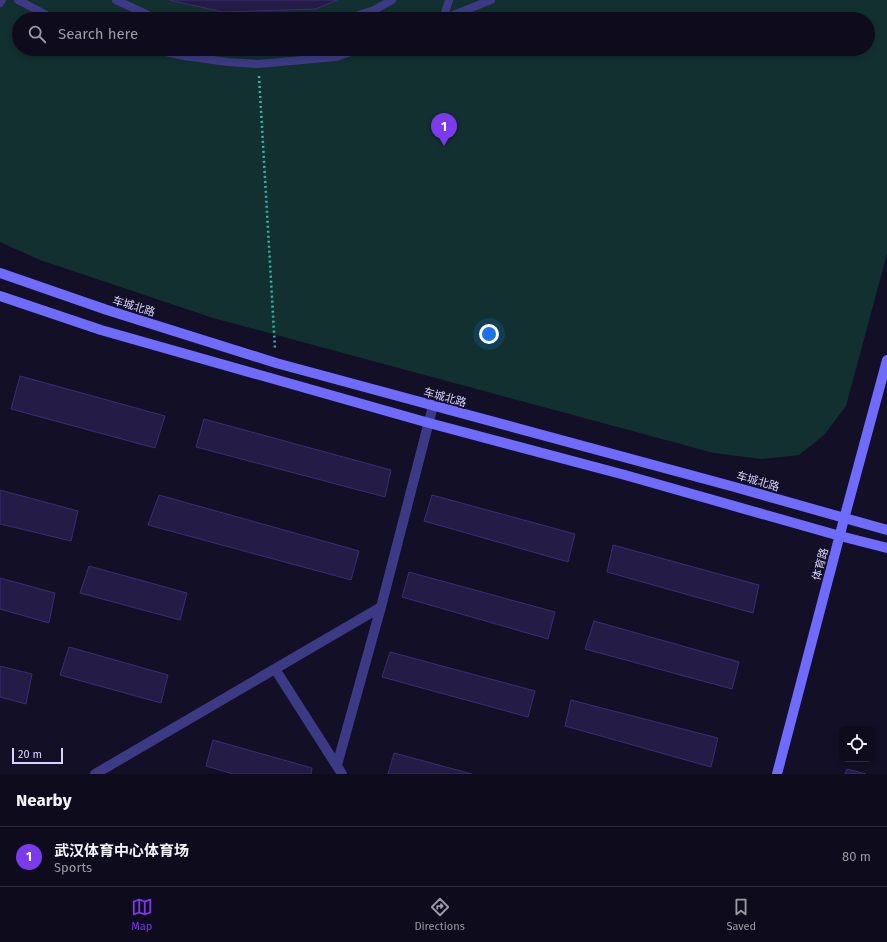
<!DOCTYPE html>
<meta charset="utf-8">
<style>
body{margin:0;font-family:"Fira Sans","Noto Sans SC",sans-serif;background:#171425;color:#f1f3f6}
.controls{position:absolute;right:12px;bottom:12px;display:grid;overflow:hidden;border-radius:8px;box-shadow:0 2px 6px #0003}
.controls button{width:36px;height:36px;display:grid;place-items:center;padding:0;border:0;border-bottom:1px solid #2e2b3b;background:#0e0b1c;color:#f1f3f6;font:20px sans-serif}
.scale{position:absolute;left:12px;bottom:10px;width:51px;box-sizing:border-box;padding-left:4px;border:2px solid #d9d4ff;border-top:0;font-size:11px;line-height:14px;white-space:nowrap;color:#d9d4ff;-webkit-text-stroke:3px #130f26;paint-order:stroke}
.you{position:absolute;left:489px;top:334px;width:14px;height:14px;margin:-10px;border:3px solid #fff;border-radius:50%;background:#1a73e8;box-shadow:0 0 0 6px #1a73e833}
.badge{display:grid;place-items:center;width:26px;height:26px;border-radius:50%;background:#7c3aed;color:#fff;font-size:13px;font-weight:700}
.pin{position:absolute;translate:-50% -33px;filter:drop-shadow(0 1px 2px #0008)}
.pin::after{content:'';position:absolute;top:21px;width:14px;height:12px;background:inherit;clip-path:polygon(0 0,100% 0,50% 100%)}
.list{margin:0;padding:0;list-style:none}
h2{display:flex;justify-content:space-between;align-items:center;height:52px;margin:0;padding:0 16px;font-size:17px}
h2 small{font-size:13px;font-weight:400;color:#9b9ba3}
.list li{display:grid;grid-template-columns:26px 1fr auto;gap:12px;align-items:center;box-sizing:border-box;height:60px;padding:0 16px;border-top:1px solid #2e2b3b}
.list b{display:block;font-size:15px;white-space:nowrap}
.list p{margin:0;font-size:13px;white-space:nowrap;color:#9b9ba3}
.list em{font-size:13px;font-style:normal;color:#9b9ba3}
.icon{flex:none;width:22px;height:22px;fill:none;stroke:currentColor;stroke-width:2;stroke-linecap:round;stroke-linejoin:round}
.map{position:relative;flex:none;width:887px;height:774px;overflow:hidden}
.search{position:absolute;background:#0e0b1c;box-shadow:0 2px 6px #0003;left:12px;right:12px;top:12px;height:44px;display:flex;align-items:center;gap:10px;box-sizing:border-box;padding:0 14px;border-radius:22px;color:#9b9ba3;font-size:15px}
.sheet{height:112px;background:#0e0b1c}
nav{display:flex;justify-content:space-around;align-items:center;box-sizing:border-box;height:56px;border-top:1px solid #2e2b3b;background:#0e0b1c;font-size:11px;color:#9b9ba3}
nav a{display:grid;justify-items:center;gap:2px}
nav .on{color:#7c3aed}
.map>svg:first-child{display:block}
</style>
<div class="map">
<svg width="887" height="774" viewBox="0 0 887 774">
<rect width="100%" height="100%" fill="#130f26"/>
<path fill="#12302f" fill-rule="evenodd" d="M0,0H887V254L846,406L824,435L799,455L762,459L714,453L213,318L40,260L0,242ZM19,19H868V49H19Z"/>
<path fill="#241b47" stroke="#3b2d73" d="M169,0H337L316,9L223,12Z
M20,376L165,416L155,448L11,409Z
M204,419L391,470L385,497L196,447Z
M0,490L78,511L71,541L0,524Z
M159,495L359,551L351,580L148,525Z
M432,495L575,534L568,562L424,521Z
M613,545L759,585L753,613L607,572Z
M89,566L187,593L180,620L80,593Z
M409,572L555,612L548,639L402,597Z
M0,578L55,593L49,623L0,609Z
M594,621L739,662L732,689L585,649Z
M69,647L168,675L161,703L60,675Z
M390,652L535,691L528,717L382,677Z
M0,666L32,674L26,704L0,697Z
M571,700L718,738L711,767L565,726Z
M213,740L312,768L311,774H233L206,766Z
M394,753L472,774H388Z
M847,769L866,774H845Z"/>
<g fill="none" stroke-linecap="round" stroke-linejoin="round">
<path stroke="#2fb8b0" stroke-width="2.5" stroke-dasharray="2 3" stroke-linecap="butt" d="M259,76L275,349"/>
<path stroke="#3d3a85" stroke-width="8" d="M18,0L54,19
M116,0L157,19
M0,3L2,0
M346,19L374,10L392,0
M443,19L491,0
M443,19L449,0
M152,49L184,56L228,62L258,64L336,57L360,49
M323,58L331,49"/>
<path stroke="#3d3a85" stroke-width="10" d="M275,669L342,774
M337,765L381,607L433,406
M95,774L381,607"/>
<path stroke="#6f6bff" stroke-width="10" d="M0,273L107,310L276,363L731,486L887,530
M0,296L101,330L429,423L625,475L840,536L887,548
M777,774L844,519L887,360"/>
</g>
<g text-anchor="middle" stroke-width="3.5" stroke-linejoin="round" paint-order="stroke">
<g font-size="11" fill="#d9d4ff" stroke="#130f26">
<text transform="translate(134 306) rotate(17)" y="4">车城北路</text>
<text transform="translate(445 397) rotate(15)" y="4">车城北路</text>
<text transform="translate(758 481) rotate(16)" y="4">车城北路</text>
<text transform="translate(820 564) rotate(-75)" y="4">体育路</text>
</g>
</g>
</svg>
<div class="controls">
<button><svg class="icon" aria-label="locate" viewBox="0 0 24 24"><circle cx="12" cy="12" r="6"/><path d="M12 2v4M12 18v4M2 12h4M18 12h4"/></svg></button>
</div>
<div class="scale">20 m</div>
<div class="you"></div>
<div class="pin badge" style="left:444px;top:146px">1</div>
<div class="search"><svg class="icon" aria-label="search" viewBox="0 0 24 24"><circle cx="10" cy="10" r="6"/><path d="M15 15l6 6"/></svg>Search here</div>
</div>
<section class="sheet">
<h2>Nearby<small></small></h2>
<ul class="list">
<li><span class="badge">1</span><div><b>武汉体育中心体育场</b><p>Sports</p></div><em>80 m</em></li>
</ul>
</section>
<nav>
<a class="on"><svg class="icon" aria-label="map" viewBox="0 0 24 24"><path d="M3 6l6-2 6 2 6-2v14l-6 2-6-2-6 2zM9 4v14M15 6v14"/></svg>Map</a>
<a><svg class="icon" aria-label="directions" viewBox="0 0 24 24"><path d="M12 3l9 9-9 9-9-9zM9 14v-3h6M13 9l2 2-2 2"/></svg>Directions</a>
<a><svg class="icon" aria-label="saved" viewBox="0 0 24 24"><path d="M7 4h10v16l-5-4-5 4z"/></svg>Saved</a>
</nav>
